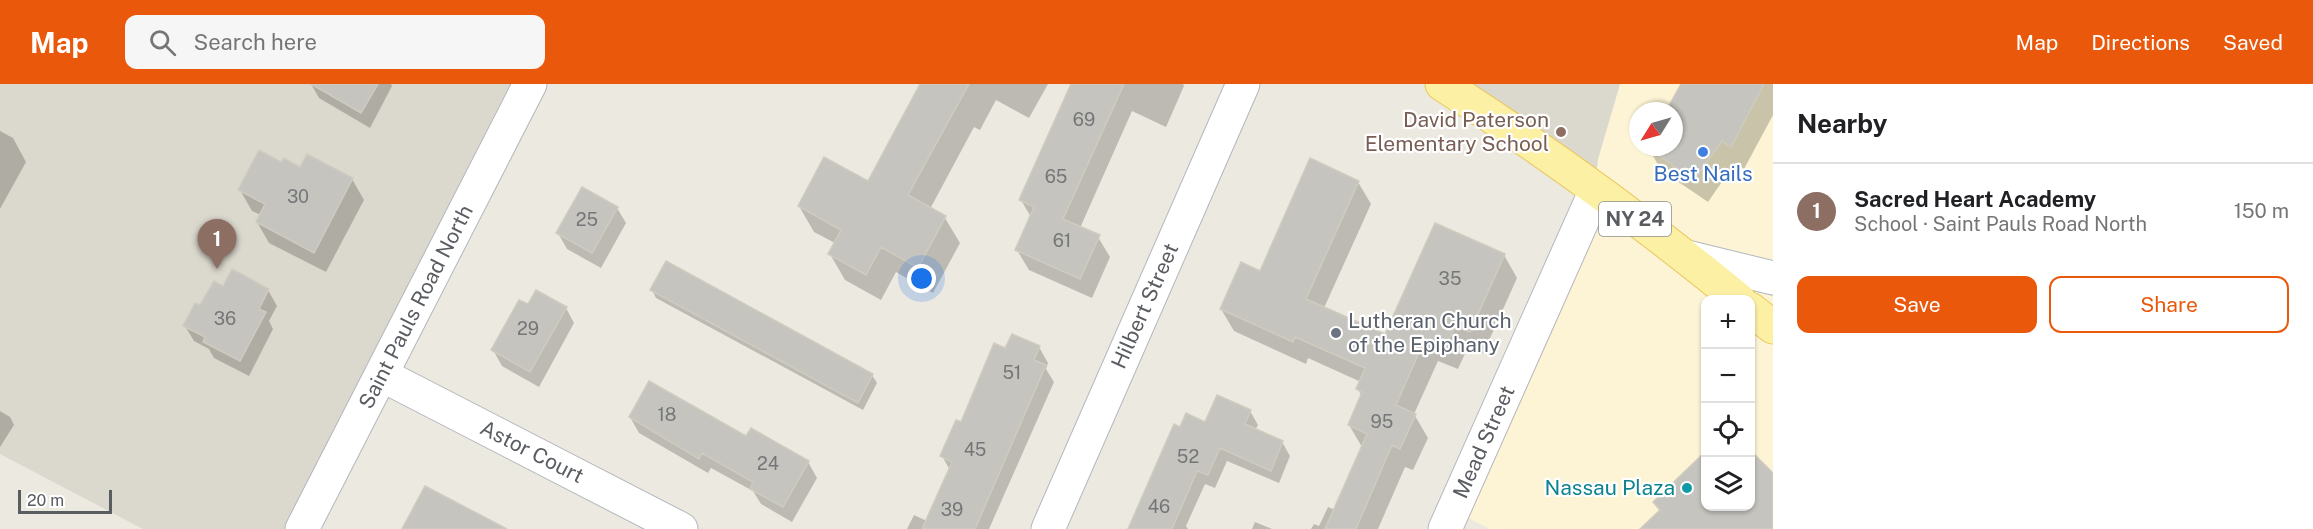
<!DOCTYPE html>
<meta charset="utf-8">
<style>
body{margin:0;font-family:"Public Sans",sans-serif;background:#f6f6f6;color:#202124}
.controls{position:absolute;right:18px;bottom:18px;display:grid;overflow:hidden;border-radius:12px;box-shadow:0 2px 4px #0004}
.controls button{width:54px;height:54px;display:grid;place-items:center;padding:0;border:0;border-bottom:2px solid #e0e0e0;background:#fff;color:#202124;font:30px sans-serif}
.compass{position:absolute;left:1629px;top:18px;width:54px;height:54px;border-radius:50%;background:#fff;box-shadow:0 2px 4px #0004;rotate:233deg}
.scale{position:absolute;left:18px;bottom:15px;width:94px;box-sizing:border-box;padding-left:6px;border:3px solid #595c61;border-top:0;font-size:16px;line-height:21px;white-space:nowrap;color:#595c61;-webkit-text-stroke:4px #fff;paint-order:stroke}
.you{position:absolute;left:922px;top:195px;width:21px;height:21px;margin:-15px;border:4px solid #fff;border-radius:50%;background:#1a73e8;box-shadow:0 0 0 9px #1a73e833}
.badge{display:grid;place-items:center;width:39px;height:39px;border-radius:50%;background:#ea580c;color:#fff;font-size:20px;font-weight:700}
.pin{position:absolute;translate:-50% -50px;filter:drop-shadow(0 2px 3px #0008)}
.pin::after{content:'';position:absolute;top:32px;width:21px;height:18px;background:inherit;clip-path:polygon(0 0,100% 0,50% 100%)}
.list{margin:0;padding:0;list-style:none}
h2{display:flex;justify-content:space-between;align-items:center;height:78px;margin:0;padding:0 24px;font-size:26px}
h2 small{font-size:20px;font-weight:400;color:#757577}
.list li{display:grid;grid-template-columns:39px 1fr auto;gap:18px;align-items:center;box-sizing:border-box;height:96px;padding:0 24px;border-top:2px solid #e0e0e0}
.list b{display:block;font-size:22px;white-space:nowrap}
.list p{margin:0;font-size:20px;white-space:nowrap;color:#757577}
.list em{font-size:20px;font-style:normal;color:#757577}
.actions{display:flex;gap:12px;padding:18px 24px}
.actions a{flex:1;padding:14px 0;border:2px solid #ea580c;border-radius:12px;text-align:center;font-size:21px;color:#ea580c}
.actions .main{background:#ea580c;color:#fff}
.icon{flex:none;width:33px;height:33px;fill:none;stroke:currentColor;stroke-width:2;stroke-linecap:round;stroke-linejoin:round}
.map{position:relative;flex:none;width:1773px;height:445px;overflow:hidden}
header{display:flex;align-items:center;gap:36px;box-sizing:border-box;height:84px;padding:0 30px;background:#ea580c;color:#fff}
header strong{font-size:28px}
nav{display:flex;gap:33px;margin-inline-start:auto;font-size:21px}
.search{width:420px;height:54px;background:#f6f6f6;display:flex;align-items:center;gap:15px;box-sizing:border-box;padding:0 21px;border-radius:12px;color:#757577;font-size:22px}
main{display:flex}
aside{flex:1;background:#fff}
.map>svg:first-child{display:block}
</style>
<header>
<strong>Map</strong>
<div class="search"><svg class="icon" aria-label="search" viewBox="0 0 24 24"><circle cx="10" cy="10" r="6"/><path d="M15 15l6 6"/></svg>Search here</div>
<nav><a>Map</a><a>Directions</a><a>Saved</a></nav>
</header>
<main>
<div class="map">
<svg width="1773" height="445" viewBox="0 0 1773 445">
<rect width="100%" height="100%" fill="#ece9e0"/>
<path fill="#fcf4d5" fill-rule="evenodd" d="M1620,0H1773V445H1490L1449,424L1595,103L1598,75ZM1638,27H1674V63H1638ZM1706,216H1750V422H1706Z"/>
<path fill="#dbd8ce" d="M0,0H534L294,445H143L0,370Z
M1445,0H1620L1598,75L1595,103Z"/>
<path fill="#0003" d="M311,0H391L392,2L370,44L319,14Z
M922,0H1048L1029,34L996,16L980,46L974,43L930,125L945,134L960,159L933,209L896,188L881,216L845,196L830,170L835,159L814,148L799,122L868,99Z
M1072,0H1183L1184,2L1166,43L1132,27L1080,144L1098,153L1110,173L1092,214L1029,186L1017,166L1031,133L1021,116Z
M1682,0H1773V31L1744,85L1735,79L1708,118L1661,86L1648,63H1674V27H1667Z
M0,47L13,54L26,78L0,125Z
M281,80L352,95L364,116L326,188L269,159L257,138L261,131L252,127L240,106Z
M1358,98L1371,120L1324,224L1386,252L1504,171L1517,194L1483,270L1468,263L1458,285L1438,277L1414,330L1428,354L1413,386L1405,383L1378,445H1311L1314,440L1319,442L1328,423L1335,426L1362,363L1349,341L1362,313L1358,305L1361,298L1308,274L1306,280L1234,247L1221,225Z
M617,124L626,139L601,184L567,165L558,149Z
M223,204L268,206L277,222L269,237L273,245L249,292L214,274L209,265L194,257L185,242L201,223Z
M652,206L872,291L877,299L863,326L656,214Z
M528,222L566,224L574,239L539,303L502,282L493,266Z
M1013,252L1039,263L1048,279L1046,285L1054,298L989,445H907L914,431L927,437L950,386L942,372Z
M0,327L10,333L14,341L0,363Z
M1250,327L1258,341L1255,346L1282,358L1290,372L1279,399L1227,377L1215,404L1205,400L1186,442L1188,445H1130L1181,345Z
M630,333L808,378L817,394L792,438L761,420L753,407L711,384L708,389L639,349Z
M1773,391V445H1643L1660,428L1655,419L1706,422H1750Z
M1255,438L1272,445H1252Z"/>
<path fill="#c6c4be" stroke="#d0cbbf" stroke-width="1.5" d="M311,0H378L361,29Z
M920,0H969L908,111L946,132L918,184L881,163L866,191L828,170L841,146L798,122L824,73L868,97Z
M1071,0H1124L1063,135L1100,151L1080,195L1015,166L1034,123L1019,116Z
M1681,0H1764L1731,63L1722,57L1694,96L1647,63H1674V27H1666Z
M259,66L281,78L284,74L300,83L307,70L353,94L314,169L256,138L265,120L238,106Z
M1310,74L1359,97L1306,215L1385,250L1435,139L1505,170L1470,248L1455,242L1445,264L1425,255L1396,321L1416,330L1400,365L1392,361L1356,445H1325L1367,350L1348,341L1362,308L1356,305L1365,284L1295,253L1293,258L1220,225L1241,178L1260,187Z
M582,103L618,123L592,169L556,149Z
M666,177L873,290L858,319L650,206Z
M232,185L269,205L259,225L266,228L240,277L203,258L205,253L183,242L195,219L200,221L214,197L223,202Z
M536,206L567,223L530,288L491,266L519,216L528,220Z
M1012,250L1040,262L1034,276L1046,281L975,445H922L952,378L940,372L956,336L961,338L994,259L1005,264Z
M649,297L746,352L751,344L809,377L783,423L750,405L753,398L702,369L699,375L629,333Z
M1217,311L1251,326L1245,340L1283,357L1271,387L1220,364L1208,391L1197,387L1172,445H1128L1174,340L1180,343L1186,329L1205,338Z
M1750,366L1773,389V445H1640L1660,426L1653,418L1706,367V423H1750Z
M425,402L507,445H402Z"/>
<g fill="none" stroke-linecap="round" stroke-linejoin="round">
<g stroke="#b3b6bb" stroke-width="35">
<path id="minor" d="M382,291L681,445
M302,445L530,0
M1048,445L1243,0
M1445,445L1596,106"/>
</g>
<g stroke="#b4b7bd" stroke-width="35">
<path id="secondary" d="M1687,173L1773,194"/>
</g>
<g stroke="#ebc659" stroke-width="35">
<path id="primary" d="M1442,0C1545,66 1644,138 1739,216
M1750,225L1773,243"/>
</g>
<use href="#minor" stroke="#fff" stroke-width="33"/>
<use href="#secondary" stroke="#fff" stroke-width="33"/>
<use href="#primary" stroke="#fcf0a5" stroke-width="33"/>
</g>
<circle fill="#8d6e63" stroke="#fff" stroke-width="2" cx="1561" cy="48" r="6"/>
<circle fill="#3f7fe0" stroke="#fff" stroke-width="2" cx="1703" cy="68" r="6"/>
<circle fill="#6b7280" stroke="#fff" stroke-width="2" cx="1336" cy="249" r="6"/>
<circle fill="#0f9aa8" stroke="#fff" stroke-width="2" cx="1687" cy="404" r="6"/>
<g text-anchor="middle" stroke-width="4.5" stroke-linejoin="round" paint-order="stroke">
<g font-size="18" fill="#747678">
<text x="1084" y="42">69</text>
<text x="1056" y="99">65</text>
<text x="298" y="119">30</text>
<text x="587" y="142">25</text>
<text x="1062" y="163">61</text>
<text x="1450" y="201">35</text>
<text x="225" y="241">36</text>
<text x="528" y="251">29</text>
<text x="1012" y="295">51</text>
<text x="667" y="337">18</text>
<text x="1382" y="344">95</text>
<text x="975" y="372">45</text>
<text x="1188" y="379">52</text>
<text x="768" y="386">24</text>
<text x="1159" y="429">46</text>
<text x="952" y="432">39</text>
</g>
<rect fill="#fff" stroke="#8b8d90" stroke-width="1.5" x="1599" y="118" width="72" height="34" rx="4.5"/>
<g font-size="20" font-weight="bold" fill="#595c61">
<text x="1635" y="142">NY 24</text>
</g>
<g font-size="21" fill="#785e54" stroke="#fff" text-anchor="end">
<text x="1549" y="43">David Paterson<tspan x="1549" dy="24">Elementary School</tspan></text>
</g>
<g font-size="21" fill="#366cbe" stroke="#fff">
<text x="1703" y="97">Best Nails</text>
</g>
<g font-size="21" fill="#595c61" stroke="#fff">
<text transform="translate(1145 222) rotate(-66)" y="7">Hilbert Street</text>
<text transform="translate(416 223) rotate(-63)" y="7">Saint Pauls Road North</text>
<text transform="translate(1484 358) rotate(-66)" y="7">Mead Street</text>
<text transform="translate(532 368) rotate(27)" y="7">Astor Court</text>
</g>
<g font-size="21" fill="#5b616d" stroke="#fff" text-anchor="start">
<text x="1348" y="244">Lutheran Church<tspan x="1348" dy="24">of the Epiphany</tspan></text>
</g>
<g font-size="21" fill="#0d838f" stroke="#fff" text-anchor="end">
<text x="1675" y="411">Nassau Plaza</text>
</g>
</g>
</svg>
<div class="controls">
<button>+</button>
<button>−</button>
<button><svg class="icon" aria-label="locate" viewBox="0 0 24 24"><circle cx="12" cy="12" r="6"/><path d="M12 2v4M12 18v4M2 12h4M18 12h4"/></svg></button>
<button><svg class="icon" aria-label="layers" viewBox="0 0 24 24"><path d="M12 4l9 5-9 5-9-5zM3 14l9 5 9-5"/></svg></button>
</div>
<svg class="compass" viewBox="-18 -18 36 36"><path d="M0-13l5 13h-10z" fill="#e53935"/><path d="M0 13l5-13h-10z" fill="#757577"/></svg>
<div class="scale">20 m</div>
<div class="you"></div>
<div class="pin badge" style="left:217px;top:185px;background:#8d6e63">1</div>
</div>
<aside>
<h2>Nearby<small></small></h2>
<ul class="list">
<li><span class="badge" style="background:#8d6e63">1</span><div><b>Sacred Heart Academy</b><p>School · Saint Pauls Road North</p></div><em>150 m</em></li>
</ul>
<div class="actions"><a class="main">Save</a><a>Share</a></div>
</aside>
</main>
